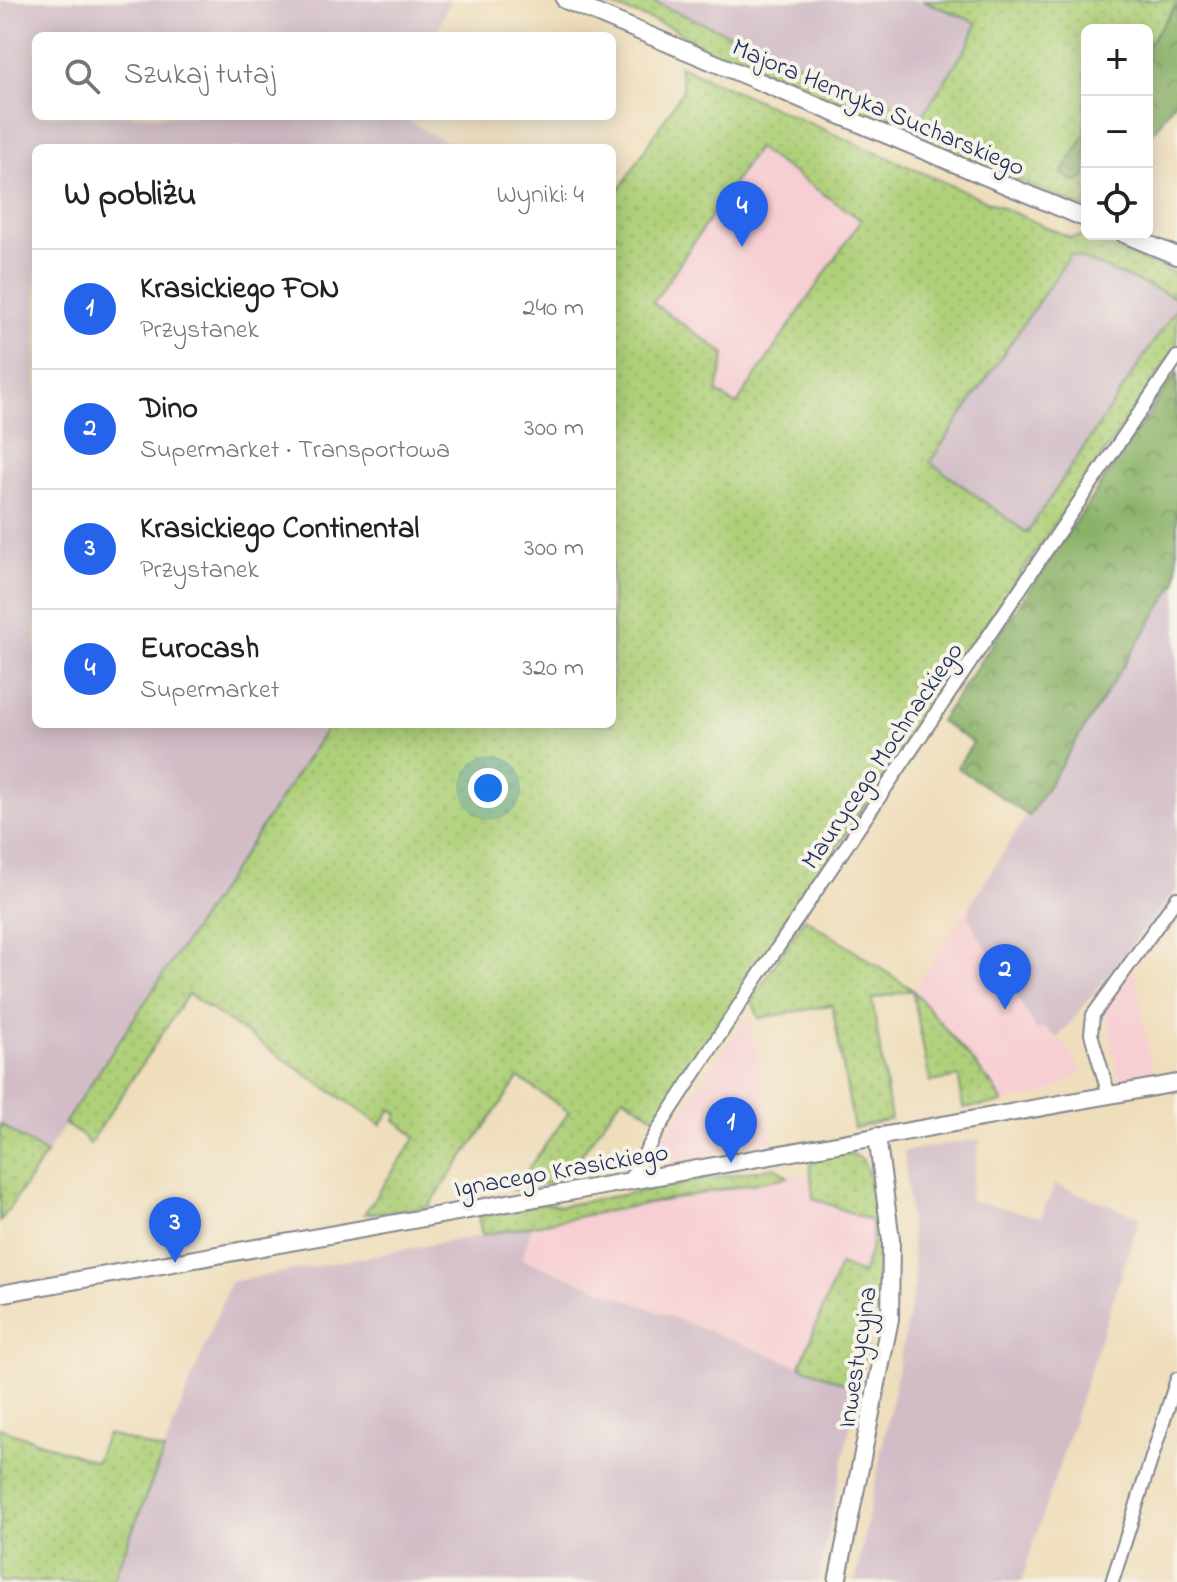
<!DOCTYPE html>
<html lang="pl">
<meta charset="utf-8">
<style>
body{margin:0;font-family:"Indie Flower",sans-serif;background:#f6f6f6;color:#222}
.controls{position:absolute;right:24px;top:24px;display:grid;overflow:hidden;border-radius:12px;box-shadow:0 4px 20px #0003}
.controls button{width:72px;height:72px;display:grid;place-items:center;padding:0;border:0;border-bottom:2px solid #e0e0e0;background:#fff;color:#222;font:40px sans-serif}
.you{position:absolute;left:488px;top:788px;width:28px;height:28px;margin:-20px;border:6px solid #fff;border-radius:50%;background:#1a73e8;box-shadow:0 0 0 12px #1a73e833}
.badge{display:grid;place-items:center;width:52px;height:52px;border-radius:50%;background:#2563eb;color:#fff;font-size:26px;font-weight:700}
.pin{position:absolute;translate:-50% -66px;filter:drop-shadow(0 2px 4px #0008)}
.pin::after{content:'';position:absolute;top:42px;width:28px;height:24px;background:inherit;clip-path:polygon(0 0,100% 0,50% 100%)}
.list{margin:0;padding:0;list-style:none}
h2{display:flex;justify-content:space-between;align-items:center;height:104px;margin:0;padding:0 32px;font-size:34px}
h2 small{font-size:26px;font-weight:400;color:#767676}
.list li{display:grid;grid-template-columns:52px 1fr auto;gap:24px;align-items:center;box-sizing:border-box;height:120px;padding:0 32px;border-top:2px solid #e0e0e0}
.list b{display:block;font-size:30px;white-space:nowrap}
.list p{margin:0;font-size:26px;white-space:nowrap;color:#767676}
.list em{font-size:26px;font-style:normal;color:#767676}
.icon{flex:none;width:44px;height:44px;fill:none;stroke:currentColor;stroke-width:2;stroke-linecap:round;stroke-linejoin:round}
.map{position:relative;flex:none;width:1177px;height:1582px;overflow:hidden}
.search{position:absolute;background:#fff;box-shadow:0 4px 20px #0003;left:32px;top:32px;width:584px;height:88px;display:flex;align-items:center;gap:20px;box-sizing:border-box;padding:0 28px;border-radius:12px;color:#767676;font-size:30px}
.panel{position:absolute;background:#fff;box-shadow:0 4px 20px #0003;left:32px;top:144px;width:584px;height:584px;border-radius:12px}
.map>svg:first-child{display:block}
</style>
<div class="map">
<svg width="1177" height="1582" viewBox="0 0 1177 1582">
<defs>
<pattern id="green-dots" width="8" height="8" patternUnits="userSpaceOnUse" patternTransform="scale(2)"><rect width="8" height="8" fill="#afd079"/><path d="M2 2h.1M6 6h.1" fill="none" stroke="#96b36b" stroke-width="1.8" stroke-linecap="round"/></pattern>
<pattern id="forest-crowns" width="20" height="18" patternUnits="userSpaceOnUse" patternTransform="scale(2)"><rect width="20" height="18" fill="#8bb269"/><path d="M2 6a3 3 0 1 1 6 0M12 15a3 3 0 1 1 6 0" fill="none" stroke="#71915a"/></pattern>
</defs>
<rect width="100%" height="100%" fill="#f7f3e8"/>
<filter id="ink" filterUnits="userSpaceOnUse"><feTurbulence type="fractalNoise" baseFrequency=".0125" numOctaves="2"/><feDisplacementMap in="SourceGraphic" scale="16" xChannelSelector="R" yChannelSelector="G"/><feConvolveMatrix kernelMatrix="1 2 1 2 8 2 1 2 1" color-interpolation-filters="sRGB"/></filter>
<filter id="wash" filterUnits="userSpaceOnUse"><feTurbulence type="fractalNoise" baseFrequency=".006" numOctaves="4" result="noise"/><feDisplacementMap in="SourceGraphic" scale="32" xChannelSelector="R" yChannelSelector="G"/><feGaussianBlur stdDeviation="1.8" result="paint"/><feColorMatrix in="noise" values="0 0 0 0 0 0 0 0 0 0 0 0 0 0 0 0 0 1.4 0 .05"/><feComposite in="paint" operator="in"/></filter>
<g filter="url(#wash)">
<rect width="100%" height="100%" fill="#efdebc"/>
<path fill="#f7cfd3" d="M757,147L862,219L736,405L716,392L652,304Z
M971,903L969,919L1037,1030L1044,1027L1068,1048L1082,1073L1047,1093L1003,1103L995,1088L913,990Z
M1134,968L1153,1075L1118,1079L1105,1005Z
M744,1020H750L773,1142L669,1162L651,1154Z
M808,1174L813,1198L871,1221L873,1231L862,1275L840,1266L800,1366L521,1259L532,1226Z"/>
<path fill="#d2bdc7" d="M0,0H450L435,36H36V116H400L456,148H36V724H330L46,1154L0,1124Z
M649,0H922L978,22L974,35L922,116Z
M1071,254L1177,298V307L1027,533L930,463Z
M1177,581V888L1058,1038L1044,1027L1037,1030L969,919L971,903Z
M980,1139L969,1200L1041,1217L1055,1184L1140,1217L1021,1582H855L915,1284L904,1151Z
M532,1226L522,1259L858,1389L818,1582H112L230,1282Z"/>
<path fill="url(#green-dots)" stroke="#65806c" stroke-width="2" fill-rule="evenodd" d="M596,0H649L922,116L968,45L977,23L922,0H1177V4L1147,46V30H1087L1085,135L1062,173L1080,182L1087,175V209L702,48L673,28Z
M679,66L1071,238L1081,236L1177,274V298L1071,254L930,462L1027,533L1177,307V347L937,695L658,1120L623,1096L563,1180L513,1190L569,1112L519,1078L428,1207L364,1214L416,1137L395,1120L398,1114L391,1109L381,1125L188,994L89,1145L84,1137L64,1124L330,724H612V240L616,234L612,232V201L683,90ZM757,148L861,220L736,405L717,392L725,354L653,303Z
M805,918L913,990L995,1088L1003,1103L963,1108L959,1077L930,1082L912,990L872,999L891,1119L854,1128L832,1005L759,1018L752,1000Z
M0,1124L46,1154L0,1222Z
M851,1153L863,1160L867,1169L879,1239L880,1311L873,1314L858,1389L800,1366L840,1265L862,1274C869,1259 875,1238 871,1221L813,1198L810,1165L819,1158Z
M775,1167L788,1177L482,1235L478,1216L547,1203L561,1206Z
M0,1428L95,1462L107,1434L164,1451L112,1582H0Z"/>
<path fill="url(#forest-crowns)" stroke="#537064" stroke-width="2" d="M1177,4V98L1147,141V46Z
M1087,123V175L1074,183L1062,173L1085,135Z
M1177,372V581L1029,816L957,767L973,743L940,721Z"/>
</g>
<g filter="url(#ink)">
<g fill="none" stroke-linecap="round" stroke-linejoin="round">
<g stroke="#85868d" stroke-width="16">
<path id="minor" d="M1109,1095L1091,1034L1093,1015L1177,898
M629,1181L658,1130L747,993L1177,357
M1112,1582L1177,1379"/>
</g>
<g stroke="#85868d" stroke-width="20">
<path id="tertiary" d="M565,0L1087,219
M1124,234L1177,256
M0,1294L1177,1083
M837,1582L890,1319L891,1240L877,1136"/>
</g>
<use href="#minor" stroke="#fff" stroke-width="12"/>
<use href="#tertiary" stroke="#fff" stroke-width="16"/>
</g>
</g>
<g text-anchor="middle" stroke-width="8" stroke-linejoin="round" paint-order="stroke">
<g font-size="26" fill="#1b2f5e" stroke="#f7f3e8">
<text transform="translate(879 106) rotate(23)" y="9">Majora Henryka Sucharskiego</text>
<text transform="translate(881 755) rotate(-56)" y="9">Maurycego Mochnackiego</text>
<text transform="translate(561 1169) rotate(-10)" y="9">Ignacego Krasickiego</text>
<text transform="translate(856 1357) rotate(-81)" y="9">Inwestycyjna</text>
</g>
</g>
</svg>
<div class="controls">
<button>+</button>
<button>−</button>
<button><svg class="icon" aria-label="locate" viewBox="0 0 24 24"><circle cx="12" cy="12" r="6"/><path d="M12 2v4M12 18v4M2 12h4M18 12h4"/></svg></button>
</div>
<div class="you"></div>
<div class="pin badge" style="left:731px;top:1163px">1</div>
<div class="pin badge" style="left:1005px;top:1010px">2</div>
<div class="pin badge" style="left:175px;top:1263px">3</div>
<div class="pin badge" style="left:742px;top:247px">4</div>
<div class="search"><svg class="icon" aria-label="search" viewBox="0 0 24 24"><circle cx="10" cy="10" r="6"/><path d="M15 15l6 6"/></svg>Szukaj tutaj</div>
<section class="panel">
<h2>W pobliżu<small>Wyniki: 4</small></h2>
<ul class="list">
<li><span class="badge">1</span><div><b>Krasickiego FON</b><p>Przystanek</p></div><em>240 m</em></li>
<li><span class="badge">2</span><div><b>Dino</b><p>Supermarket · Transportowa</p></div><em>300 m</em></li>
<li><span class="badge">3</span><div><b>Krasickiego Continental</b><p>Przystanek</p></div><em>300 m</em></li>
<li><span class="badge">4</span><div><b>Eurocash</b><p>Supermarket</p></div><em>320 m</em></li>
</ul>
</section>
</div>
